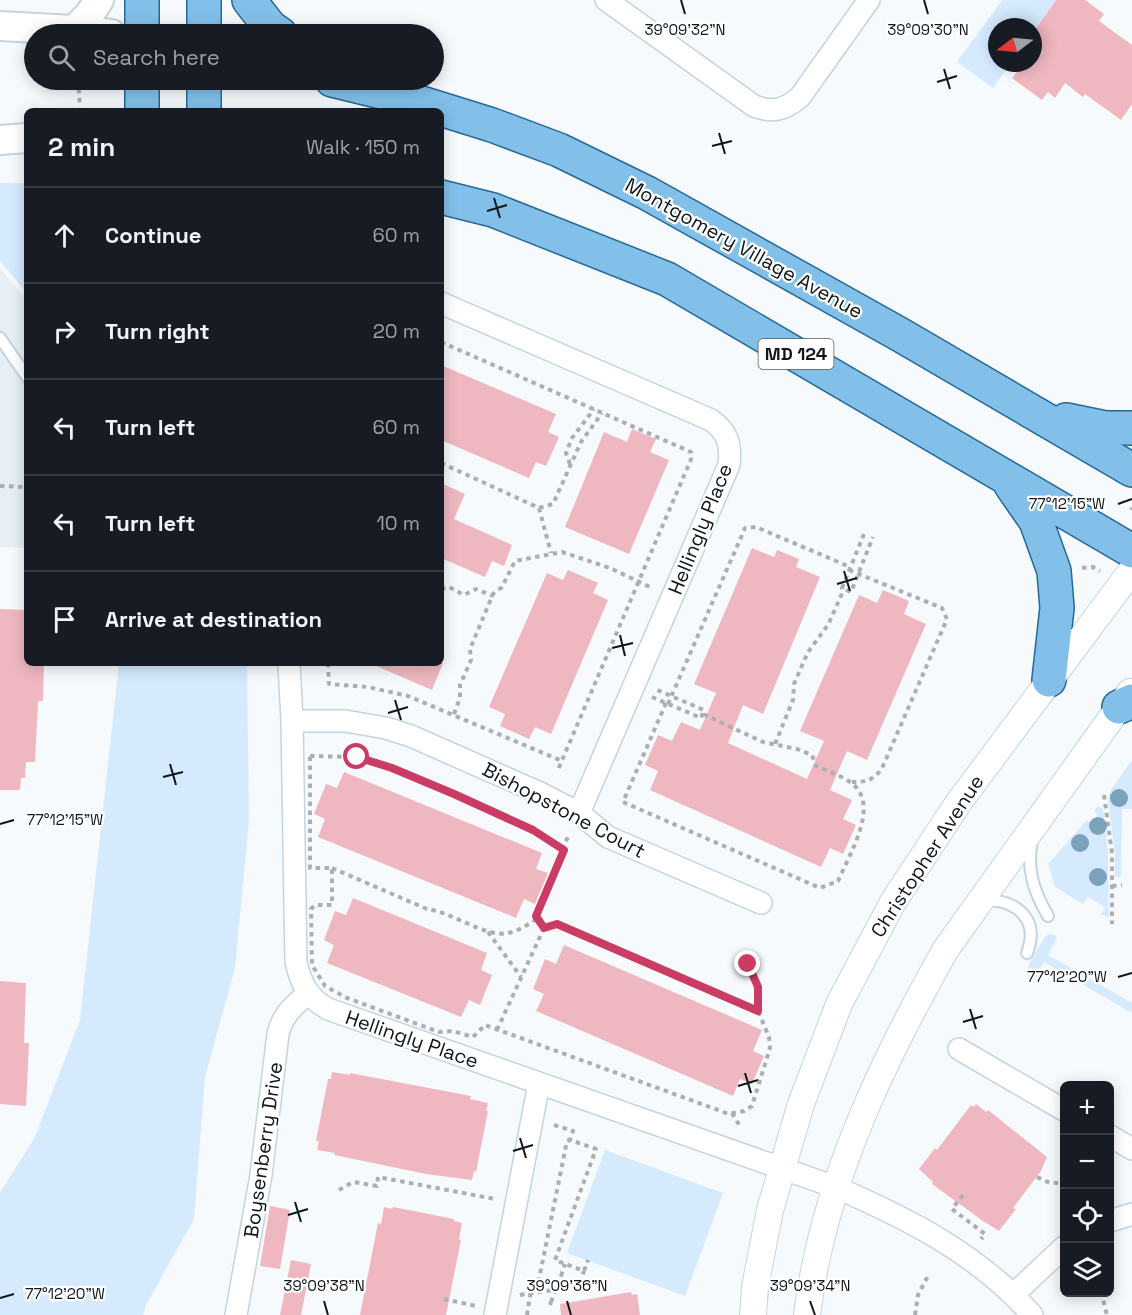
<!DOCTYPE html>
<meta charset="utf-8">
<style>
body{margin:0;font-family:"Space Grotesk",sans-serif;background:#20242c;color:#f1f3f6}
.controls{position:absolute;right:18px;bottom:18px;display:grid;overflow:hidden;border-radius:9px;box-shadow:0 3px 15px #0003}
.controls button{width:54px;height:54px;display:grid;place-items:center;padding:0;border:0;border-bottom:2px solid #363941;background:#171b24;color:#f1f3f6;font:30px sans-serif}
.compass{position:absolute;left:988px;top:18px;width:54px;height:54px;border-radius:50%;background:#171b24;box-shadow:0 3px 15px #0003;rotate:254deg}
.stop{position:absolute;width:18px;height:18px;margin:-14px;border:4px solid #cb3c64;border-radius:50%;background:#fff}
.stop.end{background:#cb3c64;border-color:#fff;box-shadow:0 2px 6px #0008}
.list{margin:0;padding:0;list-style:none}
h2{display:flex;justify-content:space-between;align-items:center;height:78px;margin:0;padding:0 24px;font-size:26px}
h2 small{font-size:20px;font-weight:400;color:#9ea1a6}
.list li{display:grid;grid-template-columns:39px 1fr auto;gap:18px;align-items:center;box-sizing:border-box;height:96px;padding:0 24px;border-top:2px solid #363941}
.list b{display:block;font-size:22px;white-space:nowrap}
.list em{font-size:20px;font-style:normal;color:#9ea1a6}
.icon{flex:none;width:33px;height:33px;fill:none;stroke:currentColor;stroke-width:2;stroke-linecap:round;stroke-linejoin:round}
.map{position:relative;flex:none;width:1132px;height:1315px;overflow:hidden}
.search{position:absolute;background:#171b24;box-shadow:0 3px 15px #0003;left:24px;top:24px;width:420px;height:66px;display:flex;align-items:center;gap:15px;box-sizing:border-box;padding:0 21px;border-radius:33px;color:#9ea1a6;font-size:22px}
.panel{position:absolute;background:#171b24;box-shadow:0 3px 15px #0003;left:24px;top:108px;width:420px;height:558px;border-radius:9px}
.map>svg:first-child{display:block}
</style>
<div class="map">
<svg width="1132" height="1315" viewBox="0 0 1132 1315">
<rect width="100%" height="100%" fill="#f6fafc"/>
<path fill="#e6eff6" d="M0,268L27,301V548L0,547Z"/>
<path fill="#d5eafd" d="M1002,0H1056L1033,33V27H997V63H1011L993,88L957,62Z
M0,183H27V293L0,261Z
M119,663H247L249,821L235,968L205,1077L194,1219L146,1305L143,1315H0V1193L35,1137L80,1020Z
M1132,760V809H1122L1121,877H1115V854L1108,799L1111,790Z
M1098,806L1103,810L1108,852L1109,918L1101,914L1105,907L1088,897L1083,904L1055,887L1048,864L1087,820L1091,823L1098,815L1094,811Z
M1049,934L1055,935L1057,938L1048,955L1132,1003V1013L1044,962L1034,979L1029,978C1023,966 1039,948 1045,937Z
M605,1150L723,1193L685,1296L567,1253Z"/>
<path fill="#efb8c1" d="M1056,0H1085L1104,14L1099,21L1132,45V104L1121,120L1085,94L1083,97L1065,83L1055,98L1048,92L1042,100L1012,78L1024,63H1033V33Z
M441,365L556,414L548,432L559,437L546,466L536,462L529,478L441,440Z
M632,429L656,439L650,452L669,460L629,554L565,527L604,432L627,442Z
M441,483L465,494L454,519L512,545L504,566L492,561L485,577L441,558Z
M752,548L774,557L777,550L799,559L796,567L820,577L763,714L743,705L728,743L807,779L824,741L800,731L859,595L877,603L883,590L909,601L904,614L926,624L867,760L847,751L830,790L852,800L843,819L856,825L843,854L830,848L821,867L650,790L658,771L645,765L658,735L672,741L681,722L700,730L716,693L694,684Z
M568,570L598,583L593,593L608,600L551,734L535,727L529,739L500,726L505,714L489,707L547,573L563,580Z
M0,609L27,610V663H44L43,701H38L35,762H26L25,778H21L20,790H0Z
M369,663H443L432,690Z
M344,772L542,853L536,869L548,873L535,904L524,899L516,918L318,837L325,819L314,814L326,784L337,788Z
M353,898L487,953L481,970L492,975L480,1005L469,1000L461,1017L327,963L334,945L324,940L335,911L346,915Z
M564,945L762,1030L753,1051L764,1056L752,1084L740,1079L733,1096L536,1011L544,994L533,989L545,959L556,964Z
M0,981L26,983L24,1043H29L26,1106L0,1104Z
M332,1072L350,1075V1073L471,1096L470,1099L488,1103L486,1111H488L476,1172L474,1171L472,1180L426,1174L334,1155L335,1153L317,1150L319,1141H316L328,1079H331Z
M976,1104L986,1112L988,1110L1047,1157L1041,1171L1013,1208L1016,1209L999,1231L983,1221L932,1184L933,1182L919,1169L935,1148L937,1150L971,1105L974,1107Z
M270,1206L290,1210L280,1269L260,1266Z
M384,1207L392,1209L393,1207L454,1219V1221L462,1223L459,1239L461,1240L446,1315H360L378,1223L381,1224Z
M291,1260L311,1264L301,1315H280Z
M631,1292L632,1295L637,1294L640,1315H561L560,1304Z"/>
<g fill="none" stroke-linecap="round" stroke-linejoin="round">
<g stroke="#c3d4e1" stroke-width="14">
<path id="service" d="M0,338L27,377
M1032,840C1026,869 1034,892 1048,916
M984,900C1017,900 1040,919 1027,953"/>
</g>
<g stroke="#c3d4e1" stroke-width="24">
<path id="minor" d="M606,0L754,106C772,113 785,110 800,97L869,0
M441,303L711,420C728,432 731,444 729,465L579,813
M289,663L292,721L296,962C301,984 308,998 328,1009L835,1187C907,1218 980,1255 1032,1315
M292,721H345L386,728L411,736L540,793L579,813L608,837L761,903
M959,1049L1064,1110
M1110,1136L1132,1149
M1110,1221L1132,1214
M1014,1294L1064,1247
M236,1315L261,1175L278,1034C282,1015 294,1006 307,994
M495,1315L539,1083"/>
</g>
<g stroke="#c3d4e1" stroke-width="28">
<path id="tertiary" d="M753,1315L755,1287L770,1210L801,1104L839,1004L893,902L959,802L1132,570
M807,1315C823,1184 882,1062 946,949L1130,692"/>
</g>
<g stroke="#c3d4e1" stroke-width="32">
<path id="secondary" d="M0,26L74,30L111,34
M74,30L89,15L99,0
M0,140L27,138"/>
</g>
<g stroke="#246997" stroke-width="36">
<path id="primary" d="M142,0V34
M204,0V34
M249,0L270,27L280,34
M332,80L402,97L492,125L559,150L647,193L899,334L1132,470
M142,111V80
M204,111V80
M441,197L493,210L667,279L1132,551
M1066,420L1105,428H1132
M1011,485L1036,521L1054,571L1057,608L1049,680
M1119,707L1132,701"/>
</g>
<path stroke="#abafb2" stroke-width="4" stroke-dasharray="4.5 4.5" stroke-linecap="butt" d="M78,80L80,107
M441,342L691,452L692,457L557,772
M441,463L539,508L553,504L581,442L602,413
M570,464L566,453L572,438L594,409
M0,486L27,487
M539,508L551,553
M1131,510L1132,508
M864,534L842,588L851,592L873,537
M1082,568L1093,567L1100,571
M849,570L942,608L947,619L883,766C875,780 867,782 852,782
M441,589L449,587L464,595L476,589L493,596
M328,663L329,684L368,687L408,696L562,761
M652,697L701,718L704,710L657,690
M666,703L623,802L820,888L838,881C849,855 882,803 850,782C840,775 827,771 816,766L812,755L797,749L763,742L703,714
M668,704L745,528L756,527L850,567
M454,714L460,698V685L471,660L470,649L493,594L502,587L515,561L562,552L610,568L652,588
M775,744L793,700L794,684L808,652L828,625L844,589
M310,756L357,757L392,768L514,821L564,850L536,916L544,928L557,924L758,1011L769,1037L770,1048L752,1106L744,1111L729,1114L485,1025L473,1037L453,1031L439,1032L347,998L325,986L312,965L311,909L315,905H332V868H310Z
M1104,795L1112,853V924
M561,849L570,834
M332,868L427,909C452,912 486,938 508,933C519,931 529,924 538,918
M1112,886L1122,885
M488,932L521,977
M748,964L758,987V1010
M497,1030L544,928
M732,1113L741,1128
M554,1125L573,1131L570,1140
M1037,1177L1050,1183H1059
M339,1190L353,1182L377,1186L378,1177L495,1199
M963,1195L952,1209L985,1234L981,1239
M1110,1265L1111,1260
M561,1276L565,1264
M1101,1292L1107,1315
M520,1295L579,1286L584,1271
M444,1299L476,1306
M550,1305L551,1302
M527,1315L531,1290L539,1279L567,1141L570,1140L596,1149L555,1260L584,1271L588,1260
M915,1315L918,1295L928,1276"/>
<use href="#service" stroke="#fff" stroke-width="10"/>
<use href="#minor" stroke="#fff" stroke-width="21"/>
<use href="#tertiary" stroke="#fff" stroke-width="26"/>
<use href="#secondary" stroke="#fff" stroke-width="28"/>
<use href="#primary" stroke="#82c0e9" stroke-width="33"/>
<path stroke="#abafb2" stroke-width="4" stroke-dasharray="4.5 4.5" stroke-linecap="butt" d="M551,1302L561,1276"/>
</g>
<g fill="#7ca1ba">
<circle cx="1119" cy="798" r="9"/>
<circle cx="1098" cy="826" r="9"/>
<circle cx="1080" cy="843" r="9"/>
<circle cx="1098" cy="877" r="9"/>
</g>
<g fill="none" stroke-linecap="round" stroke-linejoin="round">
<path stroke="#cb3c64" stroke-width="8" d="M357,757L392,768L454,794L533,830L564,850L536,916L544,928L557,924L758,1011V987L748,964"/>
</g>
<path fill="none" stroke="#10161a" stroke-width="2" d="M681,0L685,14M924,0L928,14M944,69L950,89M937,82L957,76M719,133L725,154M712,146L732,141M494,198L500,218M487,211L507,205M1118,504L1132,499M844,571L850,591M837,584L857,578M620,635L625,656M612,648L633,643M395,700L401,720M388,713L408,707M170,764L176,785M163,777L183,772M0,824L14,820M1118,977L1132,973M970,1009L976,1029M963,1022L983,1016M745,1073L751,1093M738,1086L758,1080M520,1138L526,1158M513,1151L533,1145M295,1202L301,1222M288,1215L308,1209M0,1298L14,1294M324,1301L328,1315M567,1301L571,1315M810,1301L815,1315"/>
<g text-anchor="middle" stroke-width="4.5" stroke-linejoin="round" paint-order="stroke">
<rect fill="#fff" stroke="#585c5f" stroke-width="1.5" x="758.5" y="339" width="75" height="30" rx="4.5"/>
<g font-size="18" font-weight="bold" fill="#10161a">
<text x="796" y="360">MD 124</text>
</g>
<g font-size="20" fill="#10161a" stroke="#fff">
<text transform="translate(744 248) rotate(29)" y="7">Montgomery Village Avenue</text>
<text transform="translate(700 529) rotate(-68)" y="7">Hellingly Place</text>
<text transform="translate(564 810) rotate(28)" y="7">Bishopstone Court</text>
<text transform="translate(927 856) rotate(-57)" y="7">Christopher Avenue</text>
<text transform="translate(412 1039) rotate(19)" y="7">Hellingly Place</text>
<text transform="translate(263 1150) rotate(-82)" y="7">Boysenberry Drive</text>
</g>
</g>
<g font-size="15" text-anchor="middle" fill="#10161a" stroke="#fff" stroke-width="4.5" stroke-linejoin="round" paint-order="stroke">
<text x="685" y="35">39°09'32"N</text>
<text x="928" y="35">39°09'30"N</text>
<text x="1067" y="509">77°12'15"W</text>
<text x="65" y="825">77°12'15"W</text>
<text x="1067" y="982">77°12'20"W</text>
<text x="324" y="1291">39°09'38"N</text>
<text x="567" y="1291">39°09'36"N</text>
<text x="810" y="1291">39°09'34"N</text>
<text x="65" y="1299">77°12'20"W</text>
</g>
</svg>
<div class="controls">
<button>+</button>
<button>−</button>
<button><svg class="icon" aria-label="locate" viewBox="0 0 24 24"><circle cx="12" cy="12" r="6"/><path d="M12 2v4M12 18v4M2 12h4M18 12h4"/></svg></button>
<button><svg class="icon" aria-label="layers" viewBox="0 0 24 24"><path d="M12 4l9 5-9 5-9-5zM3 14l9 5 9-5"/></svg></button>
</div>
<svg class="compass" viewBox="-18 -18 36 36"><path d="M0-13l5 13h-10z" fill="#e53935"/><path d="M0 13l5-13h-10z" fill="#9ea1a6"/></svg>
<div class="stop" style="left:357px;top:757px"></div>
<div class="stop end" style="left:748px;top:964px"></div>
<div class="search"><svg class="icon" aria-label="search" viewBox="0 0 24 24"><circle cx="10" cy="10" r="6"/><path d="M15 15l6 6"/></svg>Search here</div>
<section class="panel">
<h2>2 min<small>Walk · 150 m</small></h2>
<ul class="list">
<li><svg class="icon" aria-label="ahead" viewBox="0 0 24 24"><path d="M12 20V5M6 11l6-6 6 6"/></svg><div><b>Continue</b></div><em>60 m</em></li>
<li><svg class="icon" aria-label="right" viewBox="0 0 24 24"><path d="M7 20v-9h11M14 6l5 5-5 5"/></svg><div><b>Turn right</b></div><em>20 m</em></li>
<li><svg class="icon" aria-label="left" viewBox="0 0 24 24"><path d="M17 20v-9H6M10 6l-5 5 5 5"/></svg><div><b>Turn left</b></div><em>60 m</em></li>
<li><svg class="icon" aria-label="left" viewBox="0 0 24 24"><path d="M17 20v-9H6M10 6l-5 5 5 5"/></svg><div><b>Turn left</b></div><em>10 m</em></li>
<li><svg class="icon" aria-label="arrive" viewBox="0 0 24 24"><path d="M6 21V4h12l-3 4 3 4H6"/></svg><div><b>Arrive at destination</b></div></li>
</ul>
</section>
</div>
